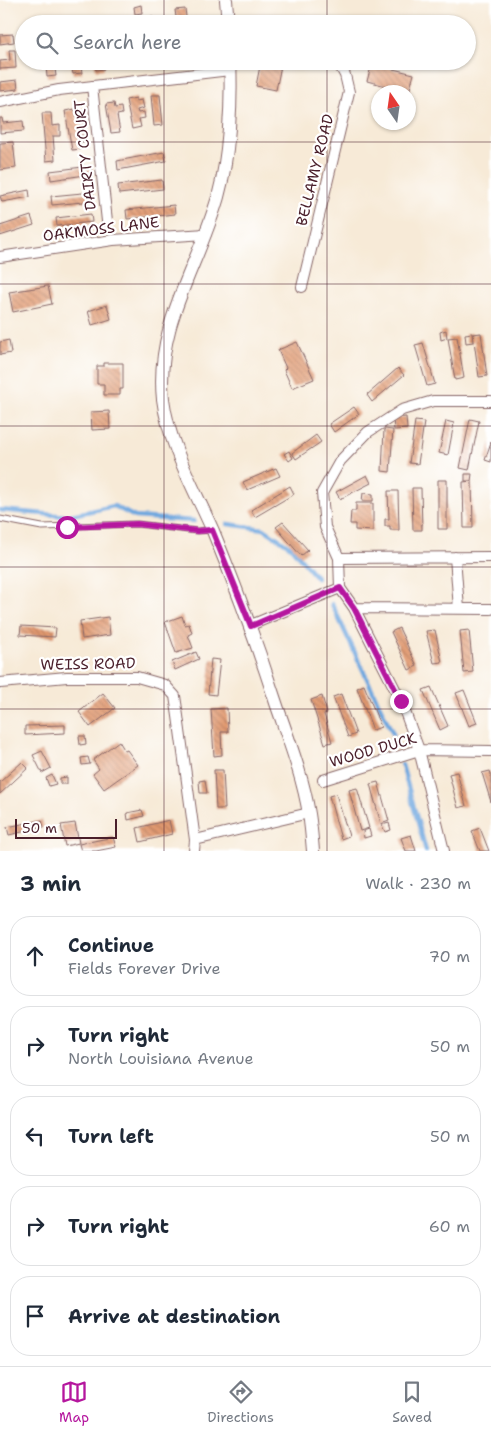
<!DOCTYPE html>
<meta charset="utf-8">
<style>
body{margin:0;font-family:"Shantell Sans",sans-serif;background:#f6f6f7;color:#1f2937}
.compass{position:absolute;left:371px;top:85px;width:45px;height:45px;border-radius:50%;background:#fff;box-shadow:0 1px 4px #0004;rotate:347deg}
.scale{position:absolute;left:15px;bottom:12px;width:102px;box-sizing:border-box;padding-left:5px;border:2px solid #4a1f2b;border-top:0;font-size:14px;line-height:18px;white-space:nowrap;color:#4a1f2b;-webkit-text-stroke:4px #fff;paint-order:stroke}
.stop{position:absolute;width:15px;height:15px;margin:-11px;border:4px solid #b5179e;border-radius:50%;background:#fff}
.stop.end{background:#b5179e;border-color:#fff;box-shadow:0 1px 5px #0008}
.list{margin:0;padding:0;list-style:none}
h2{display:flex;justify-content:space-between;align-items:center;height:65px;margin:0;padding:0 20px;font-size:21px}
h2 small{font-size:16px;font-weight:400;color:#747a83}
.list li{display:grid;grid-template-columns:32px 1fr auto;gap:15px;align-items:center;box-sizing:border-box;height:80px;margin:0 10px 10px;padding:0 10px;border:1px solid #e0e1e3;border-radius:20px}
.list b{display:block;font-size:19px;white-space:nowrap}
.list p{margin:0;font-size:16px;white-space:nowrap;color:#747a83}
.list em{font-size:16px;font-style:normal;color:#747a83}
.icon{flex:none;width:28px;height:28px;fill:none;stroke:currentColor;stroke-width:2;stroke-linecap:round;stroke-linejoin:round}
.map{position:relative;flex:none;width:491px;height:851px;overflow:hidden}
.search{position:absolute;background:#fff;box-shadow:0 1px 4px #0004;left:15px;right:15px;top:15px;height:55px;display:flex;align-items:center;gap:12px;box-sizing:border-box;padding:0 18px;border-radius:28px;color:#747a83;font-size:19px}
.sheet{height:515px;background:#fff}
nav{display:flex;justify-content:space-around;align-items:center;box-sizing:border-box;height:70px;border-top:1px solid #e0e1e3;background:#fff;font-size:14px;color:#747a83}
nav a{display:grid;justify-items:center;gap:2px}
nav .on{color:#b5179e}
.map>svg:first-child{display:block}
</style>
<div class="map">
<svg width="491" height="851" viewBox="0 0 491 851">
<defs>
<pattern id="building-back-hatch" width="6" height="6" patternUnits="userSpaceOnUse" patternTransform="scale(1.25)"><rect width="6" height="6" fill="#e19970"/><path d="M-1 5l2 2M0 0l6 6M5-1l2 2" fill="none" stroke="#b87c5c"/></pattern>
</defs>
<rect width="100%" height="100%" fill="#fff"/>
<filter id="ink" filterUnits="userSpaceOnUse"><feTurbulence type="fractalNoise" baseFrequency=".02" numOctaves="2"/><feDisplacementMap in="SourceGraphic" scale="10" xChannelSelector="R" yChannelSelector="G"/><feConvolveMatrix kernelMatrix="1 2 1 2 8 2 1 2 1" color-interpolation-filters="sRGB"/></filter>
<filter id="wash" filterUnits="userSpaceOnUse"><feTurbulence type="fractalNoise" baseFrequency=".0096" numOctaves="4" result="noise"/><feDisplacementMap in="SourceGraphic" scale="20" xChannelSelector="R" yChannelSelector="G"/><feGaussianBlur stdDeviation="1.12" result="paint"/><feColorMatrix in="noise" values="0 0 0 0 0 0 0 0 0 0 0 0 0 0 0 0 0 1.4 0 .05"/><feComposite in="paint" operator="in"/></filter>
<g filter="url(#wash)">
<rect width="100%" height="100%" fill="#f7ead7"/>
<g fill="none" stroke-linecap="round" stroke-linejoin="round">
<path stroke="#71a8df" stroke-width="4.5" d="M0,510L67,516L114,506L135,517L194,521
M228,524L264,529L291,547L317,578
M332,604L393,734
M402,765L426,851"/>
</g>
<g id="blocks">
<path fill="url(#building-back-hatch)" d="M141,5L142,13L135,14L134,7Z
M185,9L187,24H177L175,10Z
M153,17L154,24H145L144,18Z
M130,18V24H121V19Z
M13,34L14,42L0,44V35Z
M9,50H15L16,68L0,69V61L10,60Z
M39,61H54L56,76L47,77L46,65L40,66Z
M66,61H80L82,73L73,74L71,63L66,64Z
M94,61H103L104,69L96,70Z
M261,61H282L276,90L256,86Z
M372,64L414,74L409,92L367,81Z
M17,80L18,89L0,91V82Z
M151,95H160L163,125L154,126Z
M136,98V101L142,100L144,108L137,110L138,113L144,112L145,118L139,119L141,127L132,129L126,100Z
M114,103L115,108L121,107L122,114L117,115L120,132L111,133L106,104Z
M75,109L77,119L83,118L86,135L79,136L81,149L72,150L65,111Z
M42,113H51L52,126L60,125V136H53L55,160L46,161Z
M0,118H2L3,123L23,121L24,131L0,133Z
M13,142L16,168L0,170V143Z
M164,152L166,161L118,170L117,161Z
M91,166L92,174L51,180L50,171Z
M162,180L163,189L119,194L118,185Z
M29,190L30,197L2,202L0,196Z
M93,192V201L52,205L51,196Z
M174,205L175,214L127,219L126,210Z
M91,214L92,222L57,226L56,218Z
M31,216L34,225L0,236V226Z
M48,286L52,304L13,312L9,292Z
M107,305L111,319L92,325L88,311Z
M446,330L447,338L441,340L440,332Z
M472,333L473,342L466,343L465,334Z
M481,333L487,376L479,377L473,334Z
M457,337L464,378L455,380L448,338Z
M9,340L11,353L0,355V342Z
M297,342L314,379L292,388L284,370L286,368L278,350Z
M423,343L435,384L427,386L415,345Z
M104,363H123V389H120V395H104V384H97V366H104Z
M398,368L404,375L372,402L367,395Z
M354,407L359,414L334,432L329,424Z
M109,411L110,429L92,430L91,412Z
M406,417L407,429L394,430L393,418Z
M470,419L479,421L469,470L460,468Z
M415,421L424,422L418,464L409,463Z
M446,421L454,423L448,455L439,453Z
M384,429L393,430L390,472L382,471Z
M316,435L321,442L296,459L292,453Z
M491,442V462L485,460Z
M289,451L293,458L289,461L284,454Z
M276,468L280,476L247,490L243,482Z
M465,474H472L471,481H465Z
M367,475L371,483L340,499L336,492Z
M438,480H447V529H438Z
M472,481L473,528H464L463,482Z
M290,486L294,494L255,517L251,510Z
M412,488H421L422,530H413Z
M388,491H398L399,530H390V526H385V519H389Z
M363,493L373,494V501H362Z
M356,503H373V531L355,530V524H350L351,511H356Z
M283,522L308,550L301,556L276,527Z
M182,616L185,625L189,624L192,633L188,635L193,648L176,653L165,622Z
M108,617L110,635L82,639L80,621Z
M21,626L56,628L55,637L20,635Z
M399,628L417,666L409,670L391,632Z
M435,630L442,662L434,663L426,631Z
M469,630L473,672L464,673L460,631Z
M196,652L199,659L175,670L172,662Z
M211,659L220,660L216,695L208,694Z
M364,685L381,727L373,730L357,688Z
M431,687L448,726L440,730L423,690Z
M464,690L477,723L469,726L456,693Z
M103,693L115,708L90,727L79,712Z
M341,694L356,734L348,737L333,697Z
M322,696L327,713L324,714L332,742L325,744L311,700Z
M227,708L228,732H221L222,755L214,756L211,709Z
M65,725V733L25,735V726Z
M79,736H85L86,744L80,745Z
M119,741L125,751L127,750L138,765L104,789L93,774L99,769L93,760Z
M42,751L51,768L42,773L33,755Z
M88,757L90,764L82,765L81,758Z
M22,762L28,768L0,794V782Z
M214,770H223L225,809H216Z
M490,771L491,774V802L482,773Z
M457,772L466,806L458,808L449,774Z
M52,775L56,784L49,786L46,778Z
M67,777V784H60V778Z
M205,780L207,793H200L199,781Z
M378,782L389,821L381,824L370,784Z
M357,788L369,828L360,831L349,790Z
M336,794L349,836L341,839L329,796Z
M142,810L144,816L128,820L127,813Z
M42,820L44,827L9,835L7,827Z
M169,820L172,834L140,842L137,828Z
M75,823L79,843L65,846L61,825Z
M389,823L391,830L385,832L382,825Z
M480,828L489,851H480L472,831Z
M369,829L371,836L364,838L363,831Z
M411,835L416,851H406L401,838Z
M113,837L116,847L96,851H81L79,844Z"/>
</g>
</g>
<g filter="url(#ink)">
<use href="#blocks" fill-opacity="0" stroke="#876667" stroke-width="1"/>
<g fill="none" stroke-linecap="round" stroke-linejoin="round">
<g stroke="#876667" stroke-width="7">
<path id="service" d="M0,519L42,527L137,524L197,531L212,530"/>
</g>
<g stroke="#876667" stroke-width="12">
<path id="minor" d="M92,86L107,221
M0,102L59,90L230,70
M0,257L113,240L206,234
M302,287L349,92L345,75L337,61
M455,557L459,609
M339,558L491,557
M354,608L491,609
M251,625L340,588
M0,683L67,677H137L165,685L175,696L178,716L195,840L194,851
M323,780L419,750L491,751
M195,840L309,813
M444,851L419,750L401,701L354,608L340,588L339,558L325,527L322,493L340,461L368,432L402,410L433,401H491"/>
</g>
<g stroke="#876667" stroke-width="14">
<path id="tertiary" d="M226,0L228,24
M230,61C232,103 229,157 218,197C198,267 155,325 163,399C169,446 194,488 213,531C237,589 258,647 277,706C289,741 303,777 309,814C311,826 312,839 313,851"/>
</g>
<use href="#service" stroke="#fff" stroke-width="5"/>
<use href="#minor" stroke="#fff" stroke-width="10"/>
<use href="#tertiary" stroke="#fff" stroke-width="12"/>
</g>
</g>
<g fill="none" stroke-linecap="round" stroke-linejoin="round" filter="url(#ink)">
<path stroke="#b5179e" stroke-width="6" d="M67,527L137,524L197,531L212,530L251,626L340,588L354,608L401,701"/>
</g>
<path fill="none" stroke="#4a1f2b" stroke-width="1" stroke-opacity="0.55" d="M164,0V24M327,0V24M164,61V851M327,61V851M0,142H491M0,284H491M0,426H491M0,567H491M0,709H491"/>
<g text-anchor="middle" stroke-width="4.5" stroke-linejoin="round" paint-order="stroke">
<g font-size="15" fill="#4a1f2b" stroke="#fff">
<text transform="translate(85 155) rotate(-96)" y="5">DAIRTY COURT</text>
<text transform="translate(315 170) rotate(-76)" y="5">BELLAMY ROAD</text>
<text transform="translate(101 229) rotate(-7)" y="5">OAKMOSS LANE</text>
<text transform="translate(88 664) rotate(-1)" y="5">WEISS ROAD</text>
<text transform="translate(373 750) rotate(-16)" y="5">WOOD DUCK</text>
</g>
</g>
</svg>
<svg class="compass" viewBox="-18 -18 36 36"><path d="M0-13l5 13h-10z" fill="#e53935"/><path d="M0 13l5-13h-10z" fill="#747a83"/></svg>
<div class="scale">50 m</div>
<div class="stop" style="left:67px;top:527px"></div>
<div class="stop end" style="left:401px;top:701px"></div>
<div class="search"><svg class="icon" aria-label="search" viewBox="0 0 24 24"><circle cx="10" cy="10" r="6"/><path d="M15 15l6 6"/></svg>Search here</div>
</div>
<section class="sheet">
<h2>3 min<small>Walk · 230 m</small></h2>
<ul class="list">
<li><svg class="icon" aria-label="ahead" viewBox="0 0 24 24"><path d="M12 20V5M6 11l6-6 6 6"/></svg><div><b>Continue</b><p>Fields Forever Drive</p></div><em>70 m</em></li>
<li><svg class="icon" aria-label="right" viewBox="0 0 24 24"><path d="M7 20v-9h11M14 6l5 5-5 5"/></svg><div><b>Turn right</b><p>North Louisiana Avenue</p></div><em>50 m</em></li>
<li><svg class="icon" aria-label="left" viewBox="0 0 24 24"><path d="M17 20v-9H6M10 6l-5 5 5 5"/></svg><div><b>Turn left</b></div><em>50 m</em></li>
<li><svg class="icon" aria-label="right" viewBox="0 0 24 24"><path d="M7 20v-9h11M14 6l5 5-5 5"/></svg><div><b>Turn right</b></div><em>60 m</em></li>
<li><svg class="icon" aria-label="arrive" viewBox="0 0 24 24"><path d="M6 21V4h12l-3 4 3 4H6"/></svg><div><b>Arrive at destination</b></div></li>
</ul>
</section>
<nav>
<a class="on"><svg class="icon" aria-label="map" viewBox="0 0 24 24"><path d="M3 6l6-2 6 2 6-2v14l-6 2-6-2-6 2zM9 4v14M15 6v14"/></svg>Map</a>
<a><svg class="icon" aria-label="directions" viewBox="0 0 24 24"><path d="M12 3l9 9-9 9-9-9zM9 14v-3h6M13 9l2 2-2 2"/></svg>Directions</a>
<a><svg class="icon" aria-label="saved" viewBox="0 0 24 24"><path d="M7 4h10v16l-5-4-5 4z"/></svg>Saved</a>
</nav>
